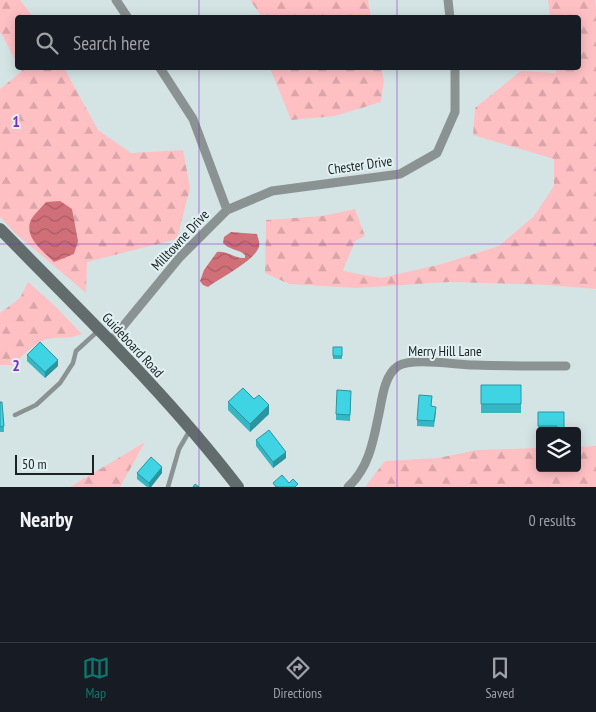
<!DOCTYPE html>
<style>
body{margin:0;font-family:"PT Sans Narrow",sans-serif;background:#20242c;color:#f1f3f6}
.controls{position:absolute;right:15px;bottom:15px;display:grid;overflow:hidden;border-radius:5px;box-shadow:0 2px 12px #0003}
.controls button{width:45px;height:45px;display:grid;place-items:center;padding:0;border:0;border-bottom:1px solid #363941;background:#171b24;color:#f1f3f6;font:25px sans-serif}
.scale{position:absolute;left:15px;bottom:12px;width:79px;box-sizing:border-box;padding-left:5px;border:2px solid #1c2122;border-top:0;font-size:14px;line-height:18px;white-space:nowrap;color:#1c2122;-webkit-text-stroke:4px #e1f1f3;paint-order:stroke}
.list{margin:0;padding:0;list-style:none}
h2{display:flex;justify-content:space-between;align-items:center;height:65px;margin:0;padding:0 20px;font-size:21px}
h2 small{font-size:16px;font-weight:400;color:#9ea1a6}
.icon{flex:none;width:28px;height:28px;fill:none;stroke:currentColor;stroke-width:2;stroke-linecap:round;stroke-linejoin:round}
.map{position:relative;flex:none;width:596px;height:487px;overflow:hidden}
.search{position:absolute;background:#171b24;box-shadow:0 2px 12px #0003;left:15px;right:15px;top:15px;height:55px;display:flex;align-items:center;gap:12px;box-sizing:border-box;padding:0 18px;border-radius:5px;color:#9ea1a6;font-size:19px}
.sheet{height:155px;background:#171b24}
nav{display:flex;justify-content:space-around;align-items:center;box-sizing:border-box;height:70px;border-top:1px solid #363941;background:#171b24;font-size:14px;color:#9ea1a6}
nav a{display:grid;justify-items:center;gap:2px}
nav .on{color:#0f766e}
.map>svg:first-child{display:block}
</style>
<div class="map">
<svg width="596" height="487" viewBox="0 0 596 487">
<defs>
<pattern id="forest-firs" width="22" height="20" patternUnits="userSpaceOnUse" patternTransform="scale(1.25)"><rect width="22" height="20" fill="#ffc0c4"/><path d="M5 1l3.5 6h-7zM16 11l3.5 6h-7z" fill="#daa5a8"/></pattern>
<pattern id="water-waves" width="16" height="10" patternUnits="userSpaceOnUse" patternTransform="scale(1.25)"><rect width="16" height="10" fill="#d16f79"/><path d="M0 5q4-4 8 0t8 0" fill="none" stroke="#a95b63"/></pattern>
</defs>
<rect width="100%" height="100%" fill="#d4e4e5"/>
<path fill="url(#forest-firs)" d="M0,0H20L33,17L18,18L17,63L1,33H0Z
M250,0H368L371,17H262Z
M548,0H595L596,11V289L548,285L449,282L356,288L289,284L265,273L266,220L322,216L355,209L365,236L355,241L343,271L381,278L442,264L499,246L534,216L554,186V159L473,135L475,108L521,71L556,73V68H578V18L550,17Z
M20,68H64L98,130L131,153L183,150L190,188L177,239L87,262L86,293L15,233L0,217V89L22,71Z
M270,68H381L384,81L381,102L335,116L291,120Z
M28,282L54,305L82,334C66,340 61,336 47,339C37,341 21,357 13,365H0V313L20,298Z
M145,442L120,487H70Z
M596,446V487H365L385,461L438,458L477,450L540,448V468H577V447Z"/>
<path fill="url(#water-waves)" d="M60,201L72,209L78,241L74,254L54,262C44,252 23,237 31,220C34,214 42,207 46,202Z
M231,232L257,234C258,239 261,244 258,249C252,262 220,278 208,287L203,285L200,281L204,270L217,252C227,250 235,259 245,258V255C239,249 229,250 223,243L224,237Z"/>
<g fill="none" stroke-linecap="round" stroke-linejoin="round">
<path stroke="#8b9292" stroke-width="4.5" d="M15,415L36,405L60,383L73,363L76,351L98,331
M168,487L179,449L190,430"/>
<path stroke="#8b9292" stroke-width="9" d="M116,0L128,18
M448,0L450,18
M227,210L272,191L400,174L437,153L455,112V68
M110,342L180,257L227,210L193,119L160,68
M348,487C368,469 373,443 378,418C382,402 383,376 398,366C412,357 457,365 474,365C505,366 535,366 566,366"/>
<path stroke="#636c6d" stroke-width="12" d="M0,229C81,312 167,394 238,487"/>
</g>
<path fill="#36b6c3" d="M333,347H342V359H333Z
M27,355L58,366L45,378L27,361Z
M481,385H521V413H481Z
M351,397L350,421L336,420V414Z
M0,402L4,426V432H0Z
M228,402L269,414L250,432L228,410Z
M432,406L436,413L434,427L417,426V420Z
M538,412H564V431H540V432H538Z
M256,440L286,458L273,468L256,446Z
M137,473H162L151,487H147L137,479Z"/>
<path fill="#2c949f" d="M58,360V366L45,378V372Z
M269,405V414L250,432V424Z
M286,452V458L273,468V462Z
M162,467V473L151,487H149V483Z"/>
<path fill="#3fd4e3" stroke="#2c949f" d="M40,342L58,360L45,372L27,355Z
M333,347H342V356H333Z
M481,385H521V404H481Z
M243,388L254,399L259,395L269,405L250,424L228,402Z
M337,390L351,391L350,415L336,414Z
M419,395L432,396L431,406L436,407L434,421L417,420Z
M0,402H2L4,426L0,427Z
M538,412H564V429H557V426H538Z
M269,430L286,452L273,462L256,440Z
M151,457L162,467L149,483L137,473Z
M282,475L289,483L293,479L298,484L295,487H276L273,483Z
M195,484L199,487H193Z"/>
<path fill="none" stroke="#7b2cbf" stroke-width="1" stroke-opacity="0.55" d="M199,0V18M397,0V18M199,68V487M397,68V487M0,244H596"/>
<g text-anchor="middle" stroke-width="4" stroke-linejoin="round" paint-order="stroke">
<g font-size="14" fill="#1c2122" stroke="#e1f1f3">
<text transform="translate(360 165) rotate(-8)" y="5">Chester Drive</text>
<text transform="translate(180 240) rotate(-47)" y="5">Milltowne Drive</text>
<text transform="translate(133 345) rotate(47)" y="5">Guideboard Road</text>
<text x="445" y="356">Merry Hill Lane</text>
</g>
</g>
<g font-size="16" text-anchor="middle" font-weight="bold" fill="#7b2cbf" stroke="#e1f1f3" stroke-width="4" stroke-linejoin="round" paint-order="stroke">
<text x="16" y="127">1</text>
<text x="16" y="371">2</text>
</g>
</svg>
<div class="controls">
<button><svg class="icon" aria-label="layers" viewBox="0 0 24 24"><path d="M12 4l9 5-9 5-9-5zM3 14l9 5 9-5"/></svg></button>
</div>
<div class="scale">50 m</div>
<div class="search"><svg class="icon" aria-label="search" viewBox="0 0 24 24"><circle cx="10" cy="10" r="6"/><path d="M15 15l6 6"/></svg>Search here</div>
</div>
<section class="sheet">
<h2>Nearby<small>0 results</small></h2>
<ul class="list">
</ul>
</section>
<nav>
<a class="on"><svg class="icon" aria-label="map" viewBox="0 0 24 24"><path d="M3 6l6-2 6 2 6-2v14l-6 2-6-2-6 2zM9 4v14M15 6v14"/></svg>Map</a>
<a><svg class="icon" aria-label="directions" viewBox="0 0 24 24"><path d="M12 3l9 9-9 9-9-9zM9 14v-3h6M13 9l2 2-2 2"/></svg>Directions</a>
<a><svg class="icon" aria-label="saved" viewBox="0 0 24 24"><path d="M7 4h10v16l-5-4-5 4z"/></svg>Saved</a>
</nav>
